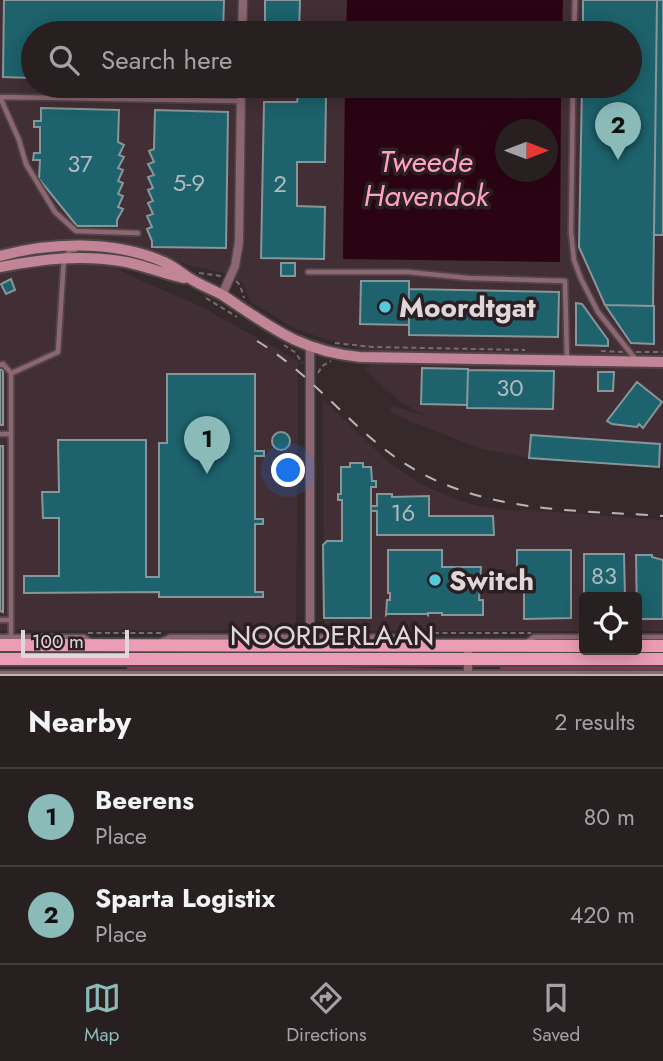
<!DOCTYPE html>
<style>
body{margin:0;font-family:Jost,sans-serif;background:#30272a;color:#f1f3f6}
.controls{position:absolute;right:21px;bottom:21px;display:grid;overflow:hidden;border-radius:7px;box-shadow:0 4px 18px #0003}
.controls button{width:63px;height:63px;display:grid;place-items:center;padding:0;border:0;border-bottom:2px solid #443d3f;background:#281f21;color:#f1f3f6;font:35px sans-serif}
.compass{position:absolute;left:495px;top:119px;width:63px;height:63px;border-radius:50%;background:#281f21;box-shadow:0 4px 18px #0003;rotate:90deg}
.scale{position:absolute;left:21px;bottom:18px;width:108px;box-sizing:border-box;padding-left:7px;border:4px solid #e0d7da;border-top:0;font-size:19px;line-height:24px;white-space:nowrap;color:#e0d7da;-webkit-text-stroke:5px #2b1f23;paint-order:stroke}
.you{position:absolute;left:289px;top:471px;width:24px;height:24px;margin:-18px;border:5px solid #fff;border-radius:50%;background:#1a73e8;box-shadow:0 0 0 10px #1a73e833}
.badge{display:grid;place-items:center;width:46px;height:46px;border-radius:50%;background:#8bbbb9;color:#111;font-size:23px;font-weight:700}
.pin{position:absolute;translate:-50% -58px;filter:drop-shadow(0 2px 4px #0008)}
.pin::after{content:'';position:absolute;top:37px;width:24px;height:21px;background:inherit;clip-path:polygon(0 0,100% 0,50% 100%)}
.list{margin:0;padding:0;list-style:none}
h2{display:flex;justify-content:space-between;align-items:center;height:91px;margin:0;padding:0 28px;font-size:30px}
h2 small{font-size:23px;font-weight:400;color:#a5a2a5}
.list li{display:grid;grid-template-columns:46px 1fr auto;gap:21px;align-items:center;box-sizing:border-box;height:98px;padding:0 28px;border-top:2px solid #443d3f}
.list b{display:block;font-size:26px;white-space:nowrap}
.list p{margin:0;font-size:23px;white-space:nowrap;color:#a5a2a5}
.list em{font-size:23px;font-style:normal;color:#a5a2a5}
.icon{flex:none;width:38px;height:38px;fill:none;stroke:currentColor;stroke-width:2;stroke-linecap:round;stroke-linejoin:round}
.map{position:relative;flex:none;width:663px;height:676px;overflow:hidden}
.search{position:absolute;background:#281f21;box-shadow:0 4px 18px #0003;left:21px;right:21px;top:21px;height:77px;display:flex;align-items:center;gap:18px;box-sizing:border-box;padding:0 24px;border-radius:38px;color:#a5a2a5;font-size:26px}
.sheet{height:287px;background:#281f21}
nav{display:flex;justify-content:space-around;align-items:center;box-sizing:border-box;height:98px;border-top:2px solid #443d3f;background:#281f21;font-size:19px;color:#a5a2a5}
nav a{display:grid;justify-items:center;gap:4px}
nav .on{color:#8bbbb9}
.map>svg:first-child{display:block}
</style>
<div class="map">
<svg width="663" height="676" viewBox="0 0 663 676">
<rect width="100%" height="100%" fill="#35292c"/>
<path fill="#422f35" d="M0,0H347L346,33H33V86H345L343,259L559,261L561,86H630V33H562L563,0H663V467H659L660,444L531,435L529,458L482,449L409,421L390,411L392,406L428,417L401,402L377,382L365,368L370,367L355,345L331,341L294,328L251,302L242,282L223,273L188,265L161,254L120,246L63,241L43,242L0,251Z
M75,261L113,266L135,278L200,306L298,361L296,630H0V273L21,267Z
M323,399L387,461L421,484L452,498L477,506L512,511L526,510L663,520V631H637V597H584V631H324Z"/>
<path fill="#803b53" d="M127,663L326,664L332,667L444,669H127Z
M500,664H663V669H500Z"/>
<path fill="#2b0414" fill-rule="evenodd" d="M347,0H563L562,33H346Z
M345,86H561L560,262L343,259ZM505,130H548V172H505Z"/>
<path fill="#1d626c" stroke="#869699" stroke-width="2" d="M4,0H224L223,33H33V78L3,77Z
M265,0H300L299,33H265Z
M583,0H657L653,306L605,305L579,247L582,86H630V33H583Z
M657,0H663V235H654Z
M298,95L326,96L325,162H297V206L325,207L324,259L261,258L264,102H297Z
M41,108L119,110L118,142L124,145L119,155L124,157L118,168L123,170L118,181L123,183L118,194L123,196L118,207L123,209L117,220V226H77L39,179L40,160H33L34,153H40V127H34V121H41Z
M155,110L228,112L226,248L152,247V241L147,229L152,227L147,216L153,214L148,203L153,201L148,190L153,188L148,177L154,175L148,164L154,162L149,151L154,149Z
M281,263H295V276H281Z
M11,279L15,290L6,294L1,284Z
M361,281H409V325L360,324Z
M409,289L559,292L558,337L409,335Z
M576,303L582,304L608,340V346L576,345Z
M605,305L654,306V344L631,343Z
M422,368L468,369L467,405L421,404Z
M3,369V425H0V370Z
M468,370L554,371L553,409L467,408Z
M598,372H614L613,391H598Z
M167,374H255V451H264V456H255V519H263V524H255V592H263V597H159V592L24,593V576H59V518H43L42,492H59L58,440H146V577H159V443H167Z
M637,382L662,402L643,428L639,424L637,427L612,424L607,421Z
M272 441a9 9 0 1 1 18 0a9 9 0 1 1-18 0Z
M531,435L660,444L659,467L529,458Z
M0,446H3V612L0,611Z
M350,463H363V467H371L372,481H376V487H371V618H324L323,545L327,541H342V500H338V494H341V467H350Z
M377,494H392V497L429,496V516H493L494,535H377V511H371V506H377Z
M388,550H442V567H481L479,600H483V615H442V613H428V615L427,614H387L386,615L387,600H390V593H388Z
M517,550H571V618L524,619V566H517Z
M584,554H624L625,597H584V620Z
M636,555H652V557L663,560V619H637Z"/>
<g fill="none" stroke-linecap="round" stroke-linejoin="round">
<g stroke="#504548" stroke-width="8">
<path id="lane" d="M574,33L575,0
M573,86L571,232L574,260L581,279L598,312L637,361
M0,97L240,101
M0,97L19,140L26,164L55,212L76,231L138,233
M308,272H408L468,278L565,281L567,359
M0,365L3,364L11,373V637
M12,373L58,352L64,257L71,250H75
M0,434H11
M0,620H11
M0,637H84L90,641
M637,637H663
M161,641L170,637H411L416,642
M527,642L534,637H584
M0,673H663"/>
</g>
<g stroke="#504548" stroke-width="11">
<path id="street" d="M242,33L243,0
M222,295L235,266L239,242L241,86
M310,637V347
M468,646V676"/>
</g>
<g stroke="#504548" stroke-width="14">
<path id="secondary" d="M0,256C51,242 114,240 164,262C174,266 182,274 191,279C202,286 214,290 224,296C272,328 300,351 360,357L663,362
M0,267C42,259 83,254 126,262C146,266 164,274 184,278"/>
</g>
<g stroke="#504548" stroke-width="16">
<path id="primary" d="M0,645L584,646
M637,646H663
M0,659H663"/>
</g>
<path stroke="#776c6f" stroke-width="2" stroke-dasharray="5 3.5" stroke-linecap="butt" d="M199,273L221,276
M236,281L240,285L244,298
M206,298L237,317
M335,343L373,347L525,350
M284,345L296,353L302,363
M601,351L623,352
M636,352H663
M318,373L322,366L331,361
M88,633H163
M417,633H531"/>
<use href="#lane" stroke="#8c6671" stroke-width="4.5"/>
<use href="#street" stroke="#8c6671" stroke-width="8"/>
<use href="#secondary" stroke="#c18597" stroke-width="10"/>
<use href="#primary" stroke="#eb9db5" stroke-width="12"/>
<path stroke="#beb4b7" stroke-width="2" d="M0,675H663"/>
<path stroke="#beb4b7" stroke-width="2" stroke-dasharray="12 12" stroke-linecap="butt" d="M257,341C305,370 340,414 383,448C466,514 563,509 663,516"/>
</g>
<g fill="#54cadd" stroke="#2b1f23" stroke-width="2.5">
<circle cx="385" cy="307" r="7"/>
<circle cx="435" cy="580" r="7"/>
</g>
<g text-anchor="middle" stroke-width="7" stroke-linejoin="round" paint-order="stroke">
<g font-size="24" fill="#afbabe">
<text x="80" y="172">37</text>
<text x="189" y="191">5-9</text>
<text x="280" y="192">2</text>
<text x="510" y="396">30</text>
<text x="403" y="521">16</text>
<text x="604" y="584">83</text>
</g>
<g font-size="28" font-weight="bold" fill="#e0d7da" stroke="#2b1f23" text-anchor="start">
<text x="399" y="317">Moordtgat</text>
<text x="449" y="590">Switch</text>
</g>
<g font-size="28" fill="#e0d7da" stroke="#2b1f23">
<text x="332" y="645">NOORDERLAAN</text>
</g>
<g font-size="30" font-style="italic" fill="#ffa2bf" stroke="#2b1f23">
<text x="426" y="172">Tweede<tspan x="426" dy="34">Havendok</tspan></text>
</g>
</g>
</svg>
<div class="controls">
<button><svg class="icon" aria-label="locate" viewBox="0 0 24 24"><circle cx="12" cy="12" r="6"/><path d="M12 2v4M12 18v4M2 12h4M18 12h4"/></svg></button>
</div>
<svg class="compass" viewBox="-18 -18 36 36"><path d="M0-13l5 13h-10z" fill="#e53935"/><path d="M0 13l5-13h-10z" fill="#a5a2a5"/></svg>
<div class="scale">100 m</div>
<div class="you"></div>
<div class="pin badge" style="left:207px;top:474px">1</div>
<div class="pin badge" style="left:618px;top:160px">2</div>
<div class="search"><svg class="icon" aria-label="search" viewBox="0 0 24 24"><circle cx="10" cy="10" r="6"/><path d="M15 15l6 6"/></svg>Search here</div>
</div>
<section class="sheet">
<h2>Nearby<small>2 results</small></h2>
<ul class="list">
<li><span class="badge">1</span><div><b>Beerens</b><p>Place</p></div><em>80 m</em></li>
<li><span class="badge">2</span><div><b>Sparta Logistix</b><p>Place</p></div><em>420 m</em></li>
</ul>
</section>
<nav>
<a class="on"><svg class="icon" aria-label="map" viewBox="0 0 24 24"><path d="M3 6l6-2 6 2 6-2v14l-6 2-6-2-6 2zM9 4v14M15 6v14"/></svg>Map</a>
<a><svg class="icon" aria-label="directions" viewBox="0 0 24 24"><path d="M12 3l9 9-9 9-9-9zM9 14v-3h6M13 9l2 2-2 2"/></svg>Directions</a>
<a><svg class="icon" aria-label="saved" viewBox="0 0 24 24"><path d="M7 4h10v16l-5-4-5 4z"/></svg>Saved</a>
</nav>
